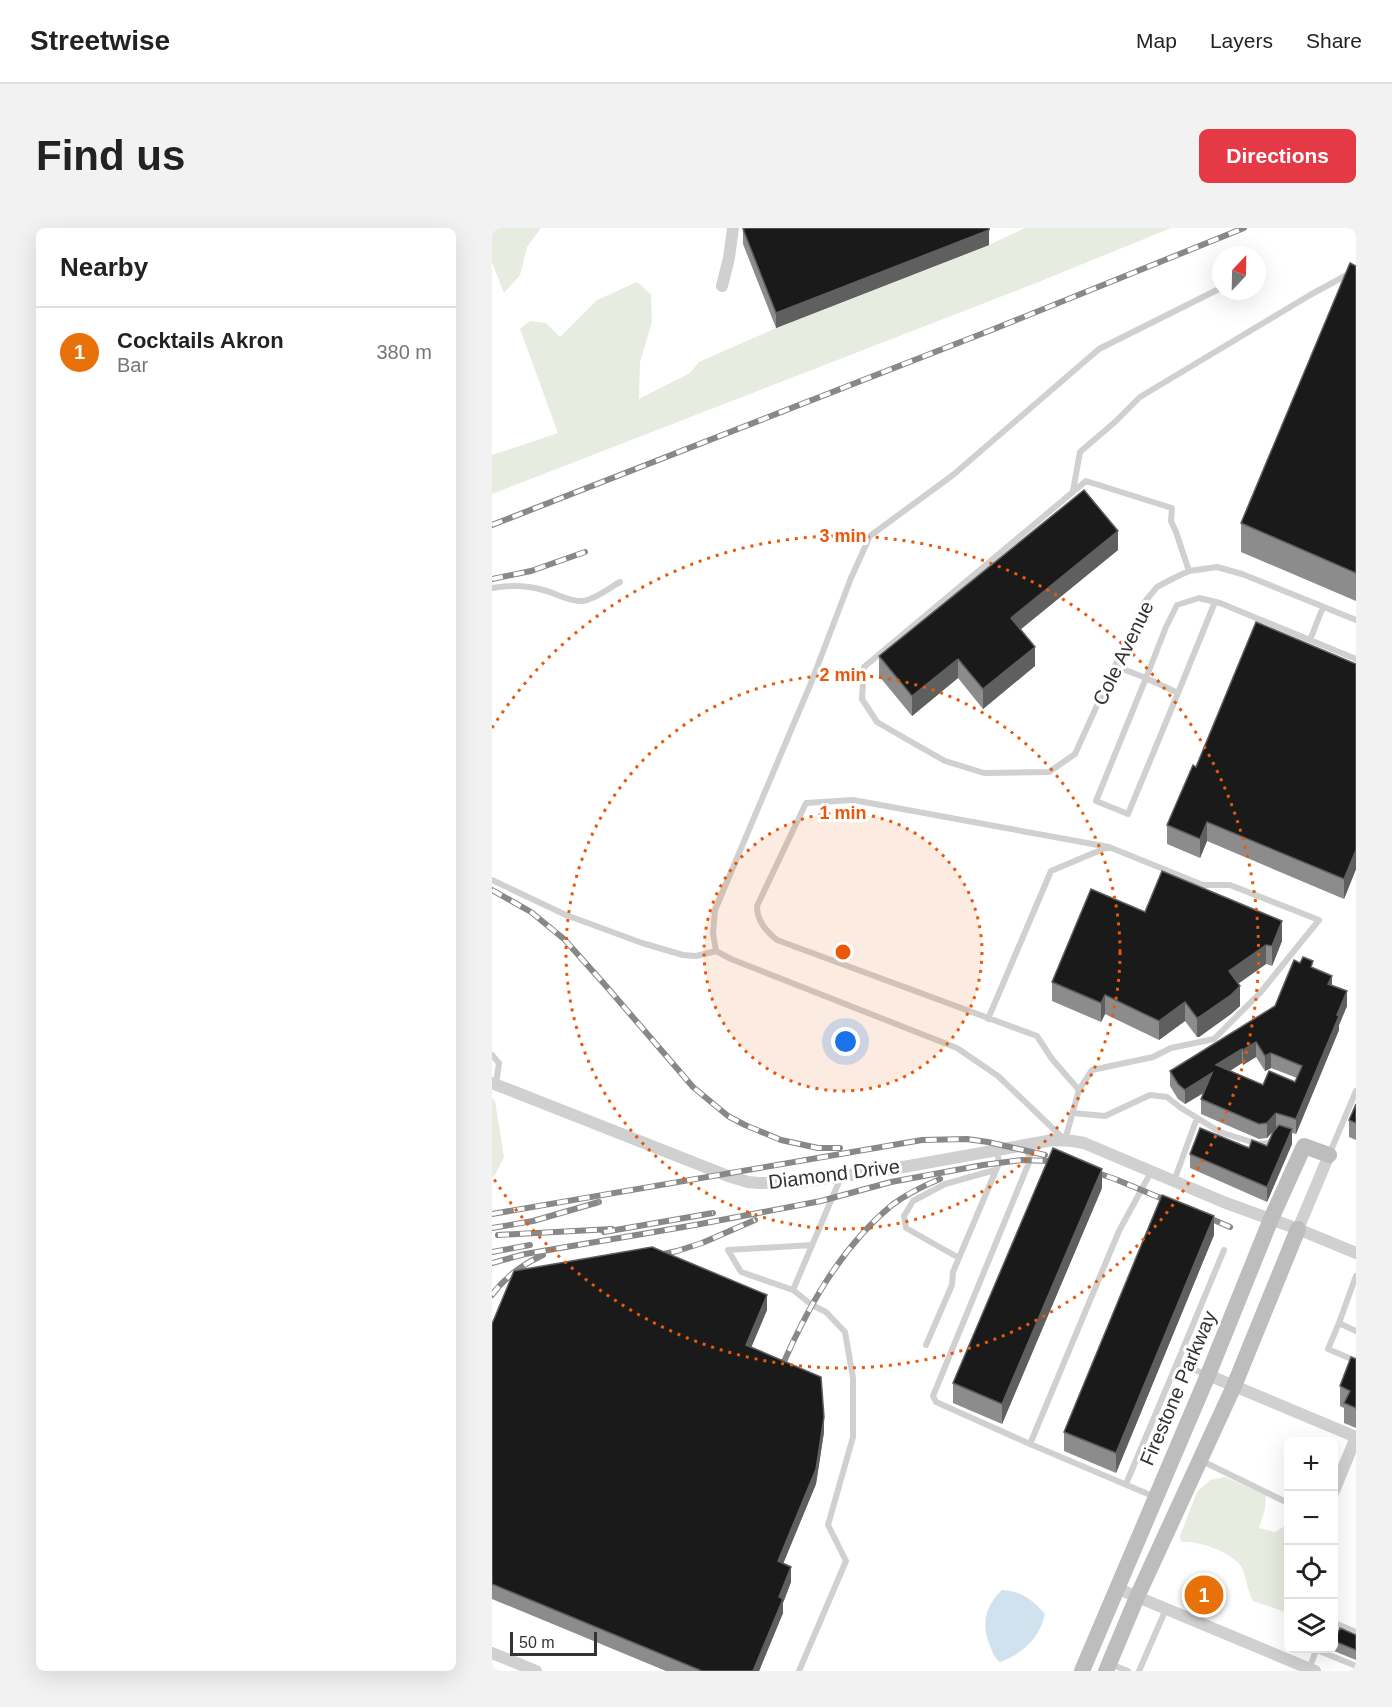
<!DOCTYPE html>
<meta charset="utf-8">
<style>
body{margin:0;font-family:Helvetica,sans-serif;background:#f2f2f2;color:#222}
.controls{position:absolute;right:18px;bottom:18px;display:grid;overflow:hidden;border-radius:9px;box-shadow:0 6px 24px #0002}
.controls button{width:54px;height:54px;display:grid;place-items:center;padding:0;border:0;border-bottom:2px solid #e0e0e0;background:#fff;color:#222;font:30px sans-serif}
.compass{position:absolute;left:720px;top:18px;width:54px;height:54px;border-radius:50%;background:#fff;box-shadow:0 6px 24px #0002;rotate:22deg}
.scale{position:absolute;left:18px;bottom:15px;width:87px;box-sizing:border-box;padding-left:6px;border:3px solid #333;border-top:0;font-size:16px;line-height:21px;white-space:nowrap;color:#333;-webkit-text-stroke:4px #fff;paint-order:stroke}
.you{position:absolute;left:354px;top:814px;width:21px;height:21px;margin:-15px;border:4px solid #fff;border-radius:50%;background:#1a73e8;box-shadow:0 0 0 9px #1a73e833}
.badge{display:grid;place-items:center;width:39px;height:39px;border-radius:50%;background:#e63946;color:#fff;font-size:20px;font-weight:700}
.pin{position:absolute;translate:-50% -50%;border:3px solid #fff;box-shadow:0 2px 6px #0006}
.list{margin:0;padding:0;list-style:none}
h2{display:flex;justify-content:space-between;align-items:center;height:78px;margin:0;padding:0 24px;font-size:26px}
h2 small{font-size:20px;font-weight:400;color:#767676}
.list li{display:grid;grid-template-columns:39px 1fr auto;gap:18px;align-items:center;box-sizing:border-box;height:90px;padding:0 24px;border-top:2px solid #e0e0e0}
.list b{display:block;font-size:22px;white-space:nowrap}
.list p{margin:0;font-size:20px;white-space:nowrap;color:#767676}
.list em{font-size:20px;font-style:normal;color:#767676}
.icon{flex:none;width:33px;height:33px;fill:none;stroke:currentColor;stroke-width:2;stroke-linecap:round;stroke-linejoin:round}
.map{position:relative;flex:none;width:864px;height:1443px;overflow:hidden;border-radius:9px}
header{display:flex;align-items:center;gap:36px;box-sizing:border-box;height:84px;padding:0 30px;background:#fff;border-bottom:2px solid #e0e0e0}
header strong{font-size:28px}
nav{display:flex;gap:33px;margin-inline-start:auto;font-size:21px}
.intro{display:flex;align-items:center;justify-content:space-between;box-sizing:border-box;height:144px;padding:0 36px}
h1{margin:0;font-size:42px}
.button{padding:15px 27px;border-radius:9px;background:#e63946;color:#fff;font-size:21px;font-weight:700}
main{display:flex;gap:36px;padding:0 36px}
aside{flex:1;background:#fff;border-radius:9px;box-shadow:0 6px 24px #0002}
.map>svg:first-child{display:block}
</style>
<header>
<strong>Streetwise</strong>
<nav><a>Map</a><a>Layers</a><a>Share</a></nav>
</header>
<div class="intro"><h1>Find us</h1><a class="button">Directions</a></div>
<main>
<aside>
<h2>Nearby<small></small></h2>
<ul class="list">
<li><span class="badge" style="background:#e8710a">1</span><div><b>Cocktails Akron</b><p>Bar</p></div><em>380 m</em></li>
</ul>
</aside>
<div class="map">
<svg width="864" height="1443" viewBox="0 0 864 1443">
<rect width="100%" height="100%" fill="#fff"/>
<path fill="#e6ecdf" d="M0,0H49L35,19L28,47L12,65L0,34Z
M533,0H679L549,53L0,266V227L66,205L28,101L38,93L54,95L68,109L105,72L145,54L159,66L160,94L148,134L147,171L198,145L207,134L284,100L497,17Z
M0,870L3,873L12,929L3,947L0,949Z
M733,1249L774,1267L773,1281L767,1300L783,1304L796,1296V1345L794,1350L796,1352V1385L761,1373C755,1362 755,1351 750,1340C742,1325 706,1312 689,1314L688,1308L705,1264L718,1252Z"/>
<path fill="#cfe2ee" d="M510,1362C529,1363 541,1372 553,1386C548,1410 530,1426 508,1434C502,1430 501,1425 498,1418C489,1396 493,1378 510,1362Z"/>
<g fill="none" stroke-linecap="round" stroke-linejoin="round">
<path stroke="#d0d0d0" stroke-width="6" d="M581,263L588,224L623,194L648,169L818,67L864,42
M697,343L684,304L679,293L680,280L594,253L372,439L370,471L385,494L409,508L453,533L492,545L557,544L583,526L651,376L665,359L682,350L697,343L725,339L750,346L864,392
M0,360C17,357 34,357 51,362C64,365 77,374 91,373C104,371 117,360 128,354
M818,412L831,379
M623,438L654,450L674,399L685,377L707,370L728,375L864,431
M686,465L636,586L604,573L654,450L686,465L723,374
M361,572L617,619L711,657H738L827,692L768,765L722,811L679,820L661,829L600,842L587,862L560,831L545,808L285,712C274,703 265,693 265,678L314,575Z
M0,652L74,687L150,715L191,727L204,728L224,723
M496,791L559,643L616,619
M0,827L7,835L4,856
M587,862L573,912L506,848L465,820L239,731L224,723L221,705L223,682L319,455L359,350L378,308L461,247L607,121L729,60
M581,885L613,888L658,867L675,869L689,880L728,904L766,916L778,915L780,912
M534,917L538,932L441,1168L444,1174L538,1216
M837,927L864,863
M659,944L627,1003L538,1216L663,1269
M682,953L705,890
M467,1030L414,1000L412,988L421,973L453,956L503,942
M301,1062L249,1044L236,1022L320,1017
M847,1095L864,1048
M864,1103L847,1095L836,1121L864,1133
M434,1117L460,1057L461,1044L507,935L505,922
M685,1135L732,1022
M708,1232L796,1275
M634,1256L685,1135L716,1147
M842,1398L845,1396L864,1404
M825,1422L864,1438
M618,1436L636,1443
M817,1441L825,1420
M307,1443L354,1333L336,1297L361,1209V1150L353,1104L334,1084L320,1077L301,1062L349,949
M647,1443L674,1381"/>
<path stroke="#d0d0d0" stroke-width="12" d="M230,58L237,30L241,0
M0,855L236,948L256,954L267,955L309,954L400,941L561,912L581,913L592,915L734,975L806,1001L864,1025
M806,1001L837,927
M716,1147L864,1209
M842,1263L864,1209
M624,1360L823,1443
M0,1425L44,1443"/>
<path stroke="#bdbdbd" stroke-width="16" d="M590,1443L716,1147L779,991L812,918L837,927
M614,1443L645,1369L742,1158L806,1001"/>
<g stroke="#888" stroke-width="6">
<path id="rail" d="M0,297L502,101L752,0
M0,351L39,343L93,324
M0,662L39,684L72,711L114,758L201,859L236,888L253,897L289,912L326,920H348
M594,941L623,951L683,976
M0,986L430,912L475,911L496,914L553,927
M708,986L738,999
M0,1000L41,993L107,974
M112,1004L221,985
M6,1007L120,1001
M0,1024L38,1017
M158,1029L185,1023L210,1015L263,992
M0,1035L33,1026L203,997L329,973L399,954L491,937L530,932L557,933L570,935
M0,1067C13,1049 31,1036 51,1027
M288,1143C314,1082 348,1020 400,977C415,966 431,958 448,951"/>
</g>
<use href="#rail" stroke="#fff" stroke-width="4" stroke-dasharray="11" stroke-linecap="butt"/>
</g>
<path fill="#8c8c8c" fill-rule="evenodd" d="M251,1L497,17L284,100L251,16Z
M864,38V373L749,324V295Z
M626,322L528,402L543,438L491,481L466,450L420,488L387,448V428Z
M864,436V641L852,671L715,613L708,630L675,616V597L704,539Z
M653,684L790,713L780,738L774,736L746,756L748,778L739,786L707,809H705L693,793L667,812L613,786L609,794L560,773V754Z
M821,740L840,757L855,778L847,797V802L804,906L800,905V916L775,974L698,940V926L775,918L784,900L775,910L767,911L709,886V871L711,865L693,876L686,871L678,858V843L783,778ZM764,829L773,843L779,840L805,850L803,854L771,857L738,843L750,835L751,837Z
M864,876V912L857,909V892Z
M610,960L510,1196L461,1175V1155Z
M722,1007L624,1245L572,1223V1204Z
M275,1082L259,1119L332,1204L324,1256L291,1336L299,1354L291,1375V1385L267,1443H174L0,1371V1096Z
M864,1131V1200L852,1195V1180L848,1178V1158Z
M864,1407V1432L842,1423V1413Z"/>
<path fill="#5f5f5f" d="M497,2V17L284,100V85Z
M626,303V322L519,409V390Z
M543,419V438L491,481V461Z
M466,431V450L420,488V468Z
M715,594V613L708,630V611Z
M864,622V641L852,671V651Z
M790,693V713L780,738V718Z
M774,717V736L737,762V743Z
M840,748V762L836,756Z
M748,758V778L739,786L707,809H705V790Z
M855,763V778L847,797V802L804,906V891Z
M613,767V786L609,794V775Z
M693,774V793L667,812V793Z
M764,814V829L751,837V822Z
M750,821V835L724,852V837Z
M779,825V840L773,843V828Z
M720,845V860L693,876V862Z
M784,885V900L775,910V895Z
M800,901V916L775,974V959Z
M610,941V960L510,1196V1176Z
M722,988V1007L624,1245V1225Z
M275,1067V1082L254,1132V1117Z
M332,1189V1204L324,1256L286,1348V1333Z
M299,1339V1354L291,1375V1385L267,1443H261L287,1369Z"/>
<path fill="#1a1a1a" stroke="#5f5f5f" stroke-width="1.5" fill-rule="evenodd" d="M254,0H497V2L284,85L251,1Z
M858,35L864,38V345L749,295Z
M592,262L626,303L519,390L543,419L491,461L466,431L420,468L387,428Z
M764,394L864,436V622L852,651L715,594L708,611L675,597L701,537L704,539Z
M670,643L790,693L780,718L774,717L737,743L748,758L739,767L707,789L705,790L693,774L667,793L613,767L609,775L560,754L599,661L653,684Z
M811,729L821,733L819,739L840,748L836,756L855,763L845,787L847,788L804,891L784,885L775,895L767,896L709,871L720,845L693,862L686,856L678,843L783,778L802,732L808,735ZM764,814L773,828L779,825L810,838L803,854L777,843L771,857L724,837L750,821L751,822Z
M864,876V895L857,892Z
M787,897L800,901L775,959L698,926L708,900L757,920L760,912L775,918L781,904Z
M561,920L610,941L510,1176L461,1155Z
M670,967L722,988L624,1225L572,1204Z
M160,1019L275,1067L254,1117L329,1149L332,1189L324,1241L286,1333L299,1339L287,1369L291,1371L261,1443H210L0,1356V1096L22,1043Z
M859,1129L864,1131V1180L852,1175L858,1163L848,1158Z
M848,1400L864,1407V1422L842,1413Z"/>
<circle cx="351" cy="724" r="139" fill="#e8590c" fill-opacity=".12"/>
<g fill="none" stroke="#e8590c" stroke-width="3" stroke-dasharray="3 6">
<circle cx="351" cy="724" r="139"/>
<circle cx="351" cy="724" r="277"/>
<path d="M0 500A416 416 0 1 1 0 948"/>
</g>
<g text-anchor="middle" stroke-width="6" stroke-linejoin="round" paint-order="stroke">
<g font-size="20" fill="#333" stroke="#fff">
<text transform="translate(631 425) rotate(-64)" y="7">Cole Avenue</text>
<text transform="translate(342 946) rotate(-7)" y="7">Diamond Drive</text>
<text transform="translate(686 1160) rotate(-67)" y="7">Firestone Parkway</text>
</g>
</g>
<circle cx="351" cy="724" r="9" fill="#e8590c" stroke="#fff" stroke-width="3"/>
<g font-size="18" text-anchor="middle" font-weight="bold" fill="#e8590c" stroke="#fff" stroke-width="6" stroke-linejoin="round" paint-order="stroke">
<text x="351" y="314">3 min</text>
<text x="351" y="453">2 min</text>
<text x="351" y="591">1 min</text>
</g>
</svg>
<div class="controls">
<button>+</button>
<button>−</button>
<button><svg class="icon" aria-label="locate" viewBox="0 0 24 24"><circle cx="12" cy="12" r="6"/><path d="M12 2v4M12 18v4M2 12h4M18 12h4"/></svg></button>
<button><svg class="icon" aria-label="layers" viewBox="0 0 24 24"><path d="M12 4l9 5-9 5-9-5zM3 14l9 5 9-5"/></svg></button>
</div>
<svg class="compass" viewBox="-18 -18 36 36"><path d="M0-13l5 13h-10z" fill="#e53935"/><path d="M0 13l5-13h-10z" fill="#767676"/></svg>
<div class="scale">50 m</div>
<div class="you"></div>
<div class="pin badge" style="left:712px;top:1367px;background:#e8710a">1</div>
</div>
</main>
